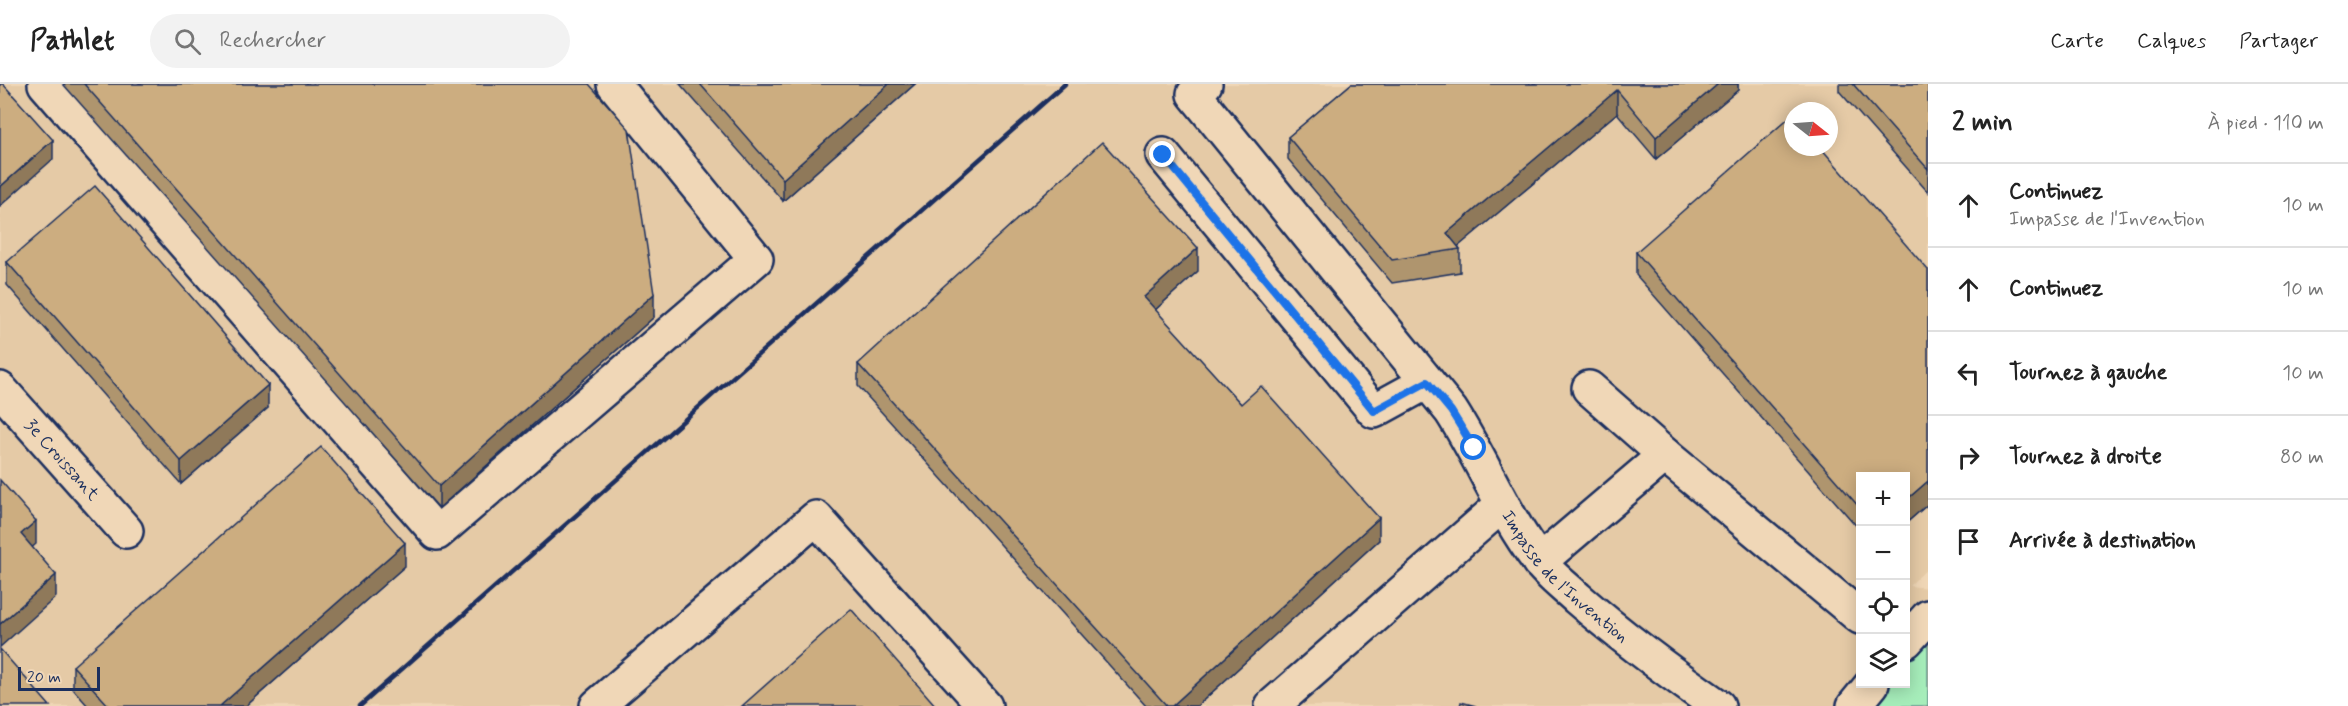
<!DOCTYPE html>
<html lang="fr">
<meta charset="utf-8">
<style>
body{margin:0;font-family:Mynerve,sans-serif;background:#f2f2f2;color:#222}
.controls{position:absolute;right:18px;bottom:18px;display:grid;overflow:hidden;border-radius:0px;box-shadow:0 3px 15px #0003}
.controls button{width:54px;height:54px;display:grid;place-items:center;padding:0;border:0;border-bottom:2px solid #e0e0e0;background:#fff;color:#222;font:30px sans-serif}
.compass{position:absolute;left:1784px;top:18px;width:54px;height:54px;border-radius:50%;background:#fff;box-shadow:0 3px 15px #0003;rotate:107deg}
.scale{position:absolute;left:18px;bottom:15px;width:82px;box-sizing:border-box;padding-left:6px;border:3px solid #1b2f5e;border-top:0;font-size:16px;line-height:21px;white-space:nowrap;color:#1b2f5e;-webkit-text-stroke:4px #f0d7b7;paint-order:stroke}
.stop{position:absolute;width:18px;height:18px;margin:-14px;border:4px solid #1a73e8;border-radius:50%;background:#fff}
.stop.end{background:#1a73e8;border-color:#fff;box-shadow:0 2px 6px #0008}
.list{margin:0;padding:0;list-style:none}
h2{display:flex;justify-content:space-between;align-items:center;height:78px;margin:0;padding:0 24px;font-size:26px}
h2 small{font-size:20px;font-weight:400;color:#767676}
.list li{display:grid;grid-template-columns:39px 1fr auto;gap:18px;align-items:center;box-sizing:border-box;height:84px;padding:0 24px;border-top:2px solid #e0e0e0}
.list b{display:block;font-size:22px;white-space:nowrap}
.list p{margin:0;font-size:20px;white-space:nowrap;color:#767676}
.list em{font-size:20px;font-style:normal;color:#767676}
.icon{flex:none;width:33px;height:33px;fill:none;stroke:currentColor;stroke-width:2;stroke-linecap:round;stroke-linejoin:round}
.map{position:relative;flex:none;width:1928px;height:622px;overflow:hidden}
header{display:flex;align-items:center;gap:36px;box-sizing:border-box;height:84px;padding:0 30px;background:#fff;border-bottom:2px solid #e0e0e0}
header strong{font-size:28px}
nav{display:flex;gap:33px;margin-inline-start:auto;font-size:21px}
.search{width:420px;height:54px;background:#f2f2f2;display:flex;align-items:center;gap:15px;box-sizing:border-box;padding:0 21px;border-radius:33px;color:#767676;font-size:22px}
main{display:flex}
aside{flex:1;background:#fff}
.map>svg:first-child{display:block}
</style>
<header>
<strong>Pathlet</strong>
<div class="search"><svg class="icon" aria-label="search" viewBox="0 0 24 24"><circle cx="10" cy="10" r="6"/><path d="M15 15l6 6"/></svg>Rechercher</div>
<nav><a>Carte</a><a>Calques</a><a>Partager</a></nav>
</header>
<main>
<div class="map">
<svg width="1928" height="622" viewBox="0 0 1928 622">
<rect width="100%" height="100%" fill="#f0d7b7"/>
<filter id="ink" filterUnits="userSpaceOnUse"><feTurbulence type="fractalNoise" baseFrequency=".0167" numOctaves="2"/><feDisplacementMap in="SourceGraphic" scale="12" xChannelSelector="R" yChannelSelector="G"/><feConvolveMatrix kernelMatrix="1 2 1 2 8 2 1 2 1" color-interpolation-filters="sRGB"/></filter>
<g filter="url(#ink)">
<path fill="#e5caa6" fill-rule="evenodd" d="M0,0H1928V484L1909,502L1928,504V569L1906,598V392H1860V600L1887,622H0ZM1793,27H1829V63H1793Z"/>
<path fill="#a6edba" stroke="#608e8c" stroke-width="1.5" d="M1928,533V622H1854L1872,600H1906V557Z"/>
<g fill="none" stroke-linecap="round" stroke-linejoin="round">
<g stroke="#1b2f5e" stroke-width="38">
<g id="minor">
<path d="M45,0L437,449L756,175L614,0"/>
<path id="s1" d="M1205,0L1194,10L1451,327C1482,375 1503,430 1538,476C1548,490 1564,502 1577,514C1622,553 1669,588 1718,622"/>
<path d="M1163,71L1374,327L1427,298"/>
<path d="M1589,304L1665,371"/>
<path id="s2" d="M0,305L126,447"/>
<path d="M1539,478L1665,371L1860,533"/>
<path d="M1906,557L1928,533"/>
<path d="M597,622L816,434L985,622"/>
<path d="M1272,622L1502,421"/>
<path d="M1854,622L1872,600"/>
</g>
</g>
<use href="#minor" stroke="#f0d7b7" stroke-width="33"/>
<path stroke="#1b2f5e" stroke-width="4.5" d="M360,622L1065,0"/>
</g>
<path fill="#af956e" stroke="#1b2f5e" stroke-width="1.5" d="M63,0H589L654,233L439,424Z
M680,0H915L783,117Z
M1351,0H1738V6L1656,75L1617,29L1458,162L1460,165V188L1392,199L1288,75V53Z
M1839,0H1928V108L1839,7Z
M1636,168L1928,186V420L1905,440L1860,393V446L1636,191Z
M7,178L268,324L181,400L7,201Z
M1198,187L1155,226L1241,320L1379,456L1197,622H1146L858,302V280Z
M405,482L246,622H88L73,605V582Z"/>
<path fill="#8f795a" stroke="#1b2f5e" stroke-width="1.5" d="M889,0H915L783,117V95Z
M1718,0H1738V6L1656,75V53Z
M1617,6V29L1454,166L1447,149Z
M53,56V75L0,122V103Z
M1198,164V187L1144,236V213Z
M654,210V233L439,424V402Z
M268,301V324L181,400V377Z
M1928,397V420L1905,440V417Z
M1379,434V456L1197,622H1172Z
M36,437V460L21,473V450Z
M405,459V482L246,622H220Z
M56,491V513L0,563V540Z"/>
<path fill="#ccad80" stroke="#1b2f5e" stroke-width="1.5" d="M0,0H3L53,56L0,103Z
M84,0H589L629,45L654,210L439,402Z
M700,0H889L783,95Z
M1351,0H1718L1656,53L1617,6L1447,149L1460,165L1392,176L1288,53Z
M1853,0H1928V85Z
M1792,31L1793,32V63H1820L1928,186V397L1905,417V393H1860V424L1636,168Z
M1102,58L1198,164L1144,213L1241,320L1261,302L1379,434L1172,622H1167L858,280Z
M95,102L268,301L181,377L7,178Z
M321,363L405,459L220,622H109L73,582Z
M0,396L36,437L21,450L56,491L0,540Z
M851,525L936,622H742Z
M0,565L50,622H0Z
M1461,618L1476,622H1460Z"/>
</g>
<g fill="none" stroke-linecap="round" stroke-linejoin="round" filter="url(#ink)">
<path stroke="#1a73e8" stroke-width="8" d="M1163,71L1374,327L1427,298L1451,327L1474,364"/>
</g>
<g text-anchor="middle" stroke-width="4.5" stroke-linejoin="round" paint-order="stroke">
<g font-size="18" fill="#1b2f5e" stroke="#f0d7b7">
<text dy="6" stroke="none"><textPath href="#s2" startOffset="94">3e Croissant</textPath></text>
<text dy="6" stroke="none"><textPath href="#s1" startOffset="626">Impasse de l'Invention</textPath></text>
</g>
</g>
</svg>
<div class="controls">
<button>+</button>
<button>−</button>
<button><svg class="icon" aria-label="locate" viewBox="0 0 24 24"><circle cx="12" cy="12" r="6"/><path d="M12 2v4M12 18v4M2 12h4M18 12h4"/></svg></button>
<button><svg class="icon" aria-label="layers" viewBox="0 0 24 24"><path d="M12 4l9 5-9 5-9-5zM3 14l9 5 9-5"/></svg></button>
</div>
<svg class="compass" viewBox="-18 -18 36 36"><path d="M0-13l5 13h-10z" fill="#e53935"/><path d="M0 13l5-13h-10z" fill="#767676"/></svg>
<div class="scale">20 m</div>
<div class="stop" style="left:1474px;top:364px"></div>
<div class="stop end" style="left:1163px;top:71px"></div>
</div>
<aside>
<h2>2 min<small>À pied · 110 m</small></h2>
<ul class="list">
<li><svg class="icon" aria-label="ahead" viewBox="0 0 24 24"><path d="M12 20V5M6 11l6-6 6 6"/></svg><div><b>Continuez</b><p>Impasse de l'Invention</p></div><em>10 m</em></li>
<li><svg class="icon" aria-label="ahead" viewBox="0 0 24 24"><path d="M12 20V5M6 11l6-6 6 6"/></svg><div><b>Continuez</b></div><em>10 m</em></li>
<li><svg class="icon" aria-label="left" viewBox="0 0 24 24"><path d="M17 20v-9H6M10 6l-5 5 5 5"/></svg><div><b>Tournez à gauche</b></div><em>10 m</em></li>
<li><svg class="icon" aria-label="right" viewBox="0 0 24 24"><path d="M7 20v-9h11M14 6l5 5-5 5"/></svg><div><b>Tournez à droite</b></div><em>80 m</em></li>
<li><svg class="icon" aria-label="arrive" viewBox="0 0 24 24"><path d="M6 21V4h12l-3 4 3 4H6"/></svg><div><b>Arrivée à destination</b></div></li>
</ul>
</aside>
</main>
